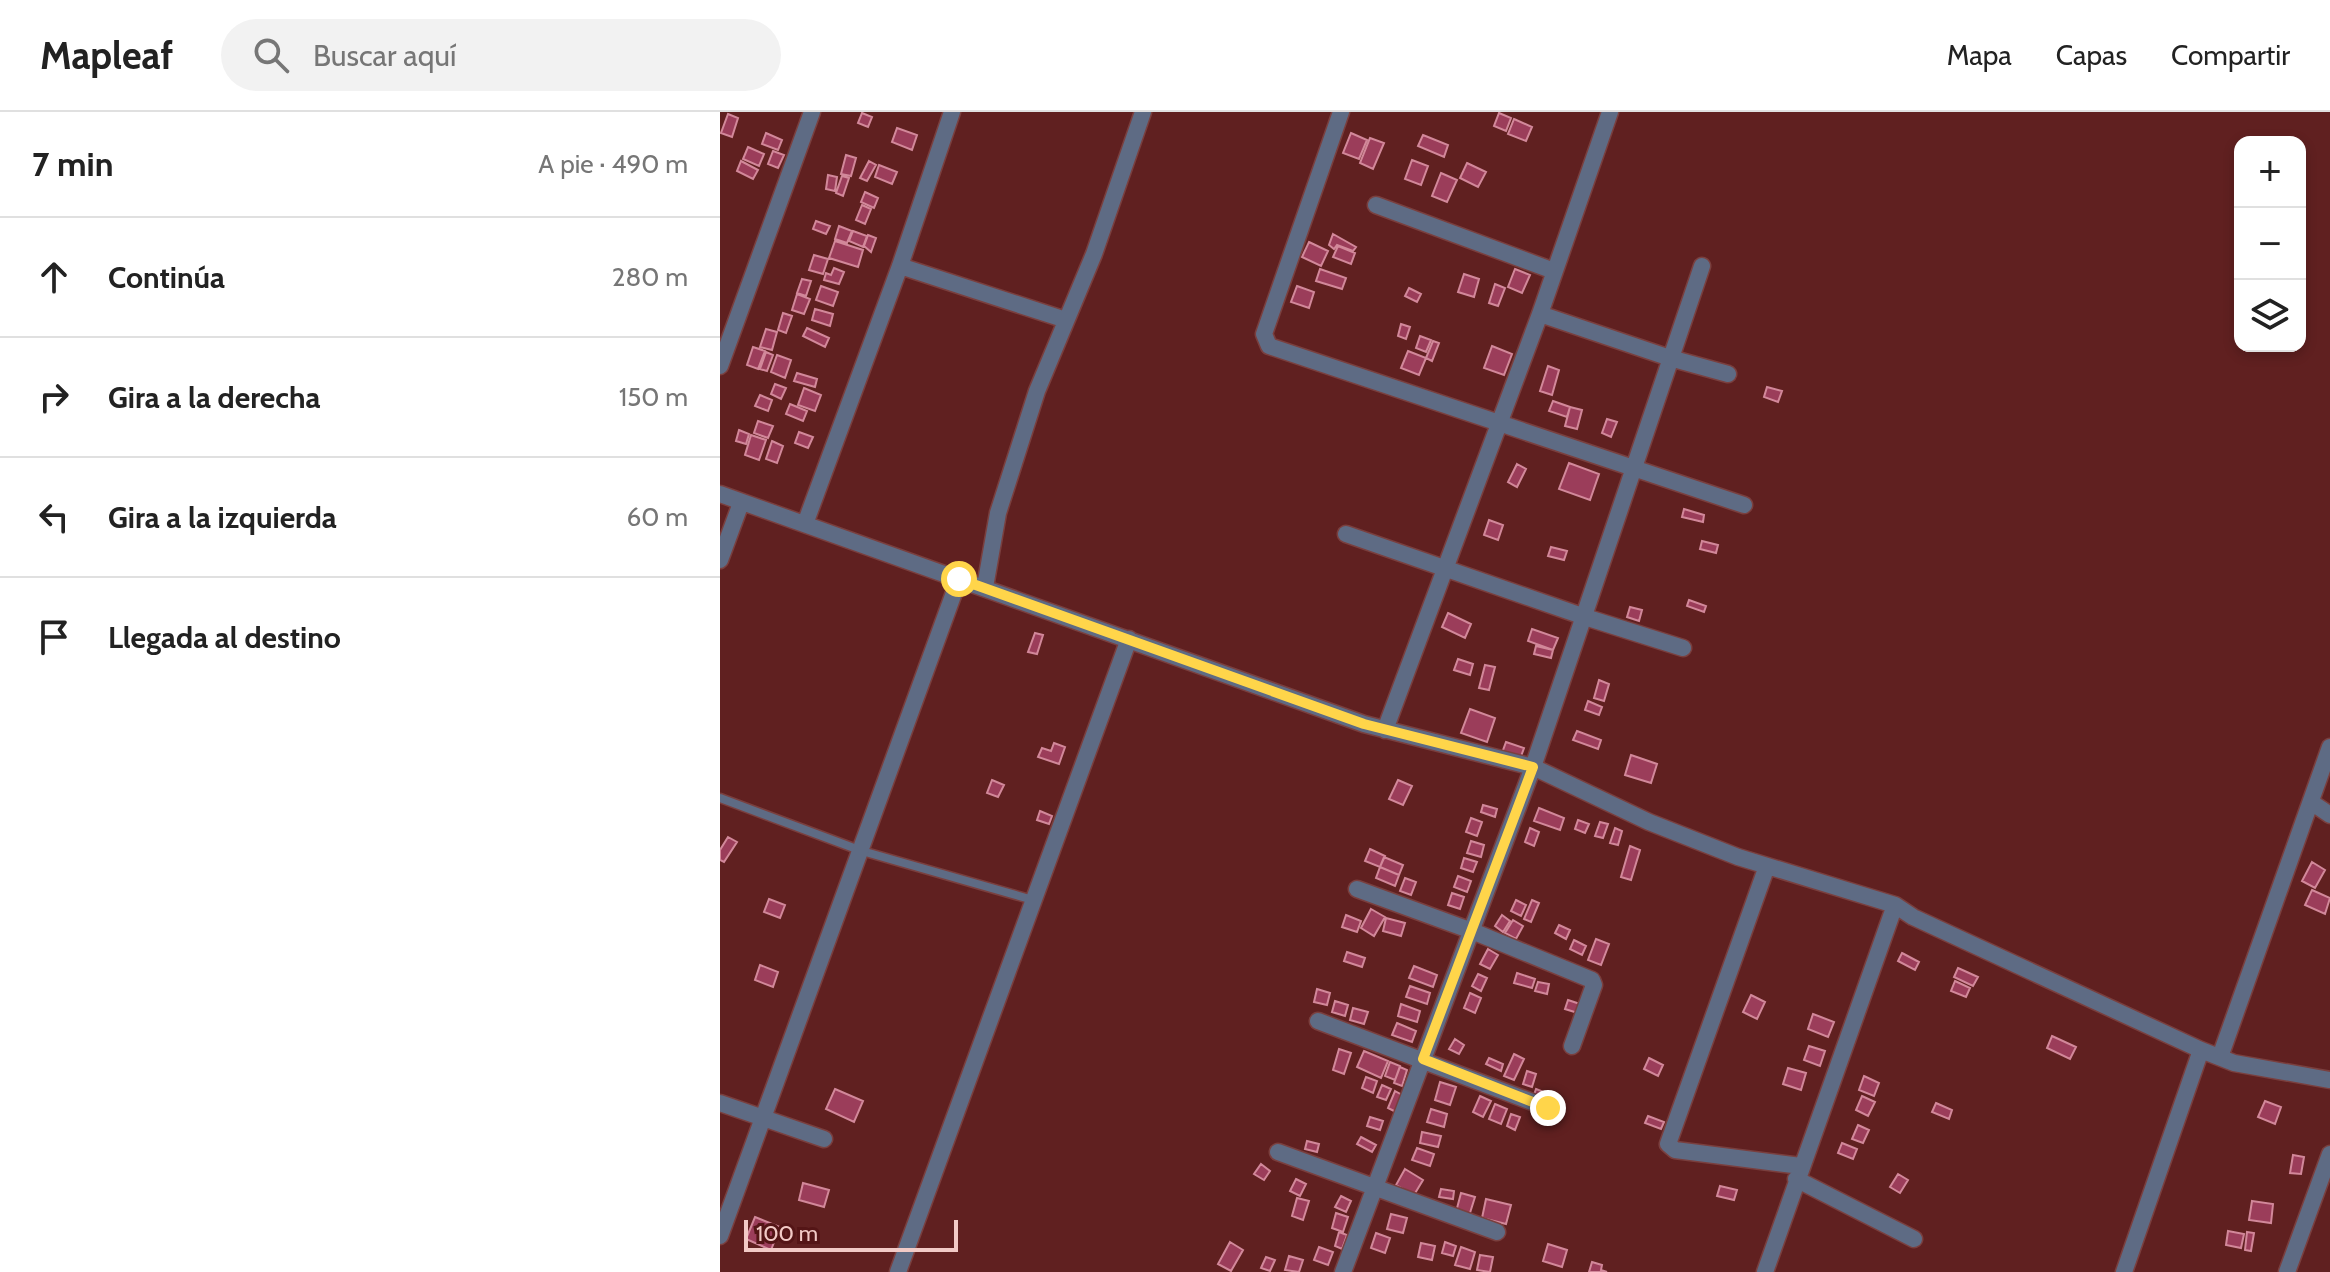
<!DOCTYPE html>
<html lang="es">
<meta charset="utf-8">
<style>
body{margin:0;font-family:Cabin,sans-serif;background:#f2f2f2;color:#222}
.controls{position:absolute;right:24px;top:24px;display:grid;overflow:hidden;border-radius:16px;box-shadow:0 4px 12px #0003}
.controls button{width:72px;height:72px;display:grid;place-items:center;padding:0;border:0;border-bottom:2px solid #e0e0e0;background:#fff;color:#222;font:40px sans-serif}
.scale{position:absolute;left:24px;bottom:20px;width:214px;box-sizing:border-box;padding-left:8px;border:4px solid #f2cac6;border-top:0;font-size:22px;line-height:28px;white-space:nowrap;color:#f2cac6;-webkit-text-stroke:6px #541516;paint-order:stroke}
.stop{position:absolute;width:24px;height:24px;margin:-18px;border:6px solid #ffd54a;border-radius:50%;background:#fff}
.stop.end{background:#ffd54a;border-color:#fff;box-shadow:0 2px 8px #0008}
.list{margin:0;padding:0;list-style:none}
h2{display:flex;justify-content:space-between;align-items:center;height:104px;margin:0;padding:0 32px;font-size:34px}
h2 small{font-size:26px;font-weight:400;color:#767676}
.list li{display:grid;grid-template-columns:52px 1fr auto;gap:24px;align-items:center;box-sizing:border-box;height:120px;padding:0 32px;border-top:2px solid #e0e0e0}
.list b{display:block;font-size:30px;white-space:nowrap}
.list em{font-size:26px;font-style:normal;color:#767676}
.icon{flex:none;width:44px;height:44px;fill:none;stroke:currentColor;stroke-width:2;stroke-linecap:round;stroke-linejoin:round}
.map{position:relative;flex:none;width:1610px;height:1160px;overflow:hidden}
header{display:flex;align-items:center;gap:48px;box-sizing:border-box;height:112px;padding:0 40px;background:#fff;border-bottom:2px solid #e0e0e0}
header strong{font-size:38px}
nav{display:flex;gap:44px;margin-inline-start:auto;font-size:28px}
.search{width:560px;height:72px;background:#f2f2f2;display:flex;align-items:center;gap:20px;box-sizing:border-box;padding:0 28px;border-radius:44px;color:#767676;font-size:30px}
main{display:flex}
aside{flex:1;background:#fff}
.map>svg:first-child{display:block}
</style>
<header>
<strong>Mapleaf</strong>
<div class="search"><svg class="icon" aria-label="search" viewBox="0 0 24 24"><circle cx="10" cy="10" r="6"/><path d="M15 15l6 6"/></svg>Buscar aquí</div>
<nav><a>Mapa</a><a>Capas</a><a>Compartir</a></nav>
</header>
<main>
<aside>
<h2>7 min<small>A pie · 490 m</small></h2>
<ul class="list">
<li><svg class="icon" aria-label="ahead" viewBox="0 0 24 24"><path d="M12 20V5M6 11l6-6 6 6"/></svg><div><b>Continúa</b></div><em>280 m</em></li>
<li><svg class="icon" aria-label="right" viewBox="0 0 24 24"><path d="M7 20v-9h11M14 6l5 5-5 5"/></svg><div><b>Gira a la derecha</b></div><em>150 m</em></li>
<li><svg class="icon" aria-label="left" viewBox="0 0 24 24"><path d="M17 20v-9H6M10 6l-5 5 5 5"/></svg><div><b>Gira a la izquierda</b></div><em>60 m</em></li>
<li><svg class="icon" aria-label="arrive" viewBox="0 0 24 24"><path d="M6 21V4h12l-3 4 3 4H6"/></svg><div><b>Llegada al destino</b></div></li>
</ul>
</aside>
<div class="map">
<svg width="1610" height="1160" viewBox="0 0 1610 1160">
<rect width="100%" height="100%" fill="#602020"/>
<path fill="#9b3d5a" stroke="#d2889a" stroke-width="2" d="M142,1L152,5L148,15L138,11Z
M779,1L791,6L786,19L774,14Z
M8,2L18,6L12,25L1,21Z
M794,7L812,15L806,29L788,22Z
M177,16L197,23L192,38L172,30Z
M46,21L62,28L58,38L42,32Z
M631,21L647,28L639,47L623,41Z
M703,23L728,33L724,45L698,34Z
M650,26L664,31L653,57L640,51Z
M28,35L44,42L39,54L23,47Z
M53,39L64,43L58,56L48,52Z
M126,43L136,46L131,64L121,62Z
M692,48L708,54L701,73L685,67Z
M21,49L38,58L33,67L17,59Z
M149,49L156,53L147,69L140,66Z
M747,51L766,60L758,75L740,66Z
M159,53L177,60L172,72L155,65Z
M721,61L737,68L727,90L712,84Z
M108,63L117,65L115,79L106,77Z
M122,64L129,66L123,84L116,81Z
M145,80L158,86L154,96L141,90Z
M142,93L151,97L145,112L136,108Z
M96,109L110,114L106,122L93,117Z
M119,114L132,119L127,131L115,127Z
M133,119L147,124L143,135L129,129Z
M613,122L636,135L633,139L617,133L614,137L609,133Z
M148,123L156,126L151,140L144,134Z
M115,129L143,138L138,155L109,146Z
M589,130L608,139L601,154L582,145Z
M618,134L635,141L631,152L613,145Z
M94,143L108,147L103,162L89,158Z
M114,156L124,160L119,172L104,168L106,161L111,163Z
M600,157L626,166L622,177L596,169Z
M795,157L810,163L802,181L788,175Z
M744,162L759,167L754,185L738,180Z
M82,167L91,169L86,184L77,181Z
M775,172L785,176L778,194L769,191Z
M101,174L118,180L113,194L96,188Z
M577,174L594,180L589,196L571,190Z
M689,176L701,182L697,190L685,184Z
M77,182L90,187L84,202L72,198Z
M95,197L113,202L110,214L92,208Z
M63,201L72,204L66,221L58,218Z
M681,212L690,215L686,227L678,224Z
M87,216L109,226L105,235L83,224Z
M46,217L57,220L52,238L40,235Z
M700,224L711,228L706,240L696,236Z
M713,229L719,231L712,249L706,246Z
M772,234L792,242L784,263L764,256Z
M33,235L45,239L38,257L27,253Z
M688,239L706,246L699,263L681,256Z
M46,240L53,243L47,259L40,257Z
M57,243L71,248L65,266L51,260Z
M828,254L839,258L832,283L820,279Z
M77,261L97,267L95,275L74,269Z
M55,272L66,276L61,287L51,282Z
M1047,275L1062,279L1058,290L1044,285Z
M84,276L101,283L95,299L78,293Z
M40,283L52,288L48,299L35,294Z
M833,289L850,295L847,305L829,299Z
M70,292L87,299L83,309L66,302Z
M850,295L862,298L857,317L845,314Z
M887,307L897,310L891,325L882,321Z
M38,309L53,314L48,326L34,321Z
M19,318L29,322L26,332L16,329Z
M79,320L93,325L88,336L75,331Z
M31,323L46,328L39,348L25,343Z
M52,329L63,334L57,351L46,347Z
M849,351L879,362L870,388L839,377Z
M797,352L806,357L797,375L788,370Z
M964,397L984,403L983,410L962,405Z
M769,408L783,413L778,428L764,423Z
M982,429L998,433L996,441L980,437Z
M831,435L847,439L844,448L828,444Z
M969,488L986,494L984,500L967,494Z
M910,495L922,498L919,509L907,505Z
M728,501L751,512L745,526L722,515Z
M812,517L838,526L833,538L808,529Z
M315,521L323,523L317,542L308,540Z
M816,534L833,538L831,546L814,542Z
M738,547L753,552L750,563L734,558Z
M765,553L775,555L769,578L759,576Z
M879,568L889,572L884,589L874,586Z
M868,589L882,595L879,603L865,598Z
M750,597L775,606L767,630L741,621Z
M857,619L881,628L878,637L853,628Z
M786,630L804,636L800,647L782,641Z
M334,631L345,635L339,652L318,645L322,636L331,639Z
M911,643L937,652L931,671L905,663Z
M272,668L284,673L278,685L267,681Z
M678,668L692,674L683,693L669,687Z
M763,693L777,697L775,705L761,700Z
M819,696L844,706L840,718L814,709Z
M320,699L332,704L329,712L317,708Z
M751,706L762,710L757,724L746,720Z
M858,708L869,712L865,721L855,717Z
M880,710L888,712L883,726L875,724Z
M810,716L819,720L814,734L805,730Z
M895,716L902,719L898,733L890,731Z
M8,725L17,730L4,750L0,748V738Z
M751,729L764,733L761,745L747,741Z
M910,734L920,738L911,768L901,765Z
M650,737L665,744L660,755L645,749Z
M664,745L683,753L679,763L660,755Z
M744,746L757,750L753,760L741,756Z
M1592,750L1605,758L1595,776L1582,769Z
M660,755L679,763L675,774L656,766Z
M738,764L751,769L747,780L734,775Z
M685,766L696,770L691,783L680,779Z
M1592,778L1610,786L1605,802L1585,793Z
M732,781L744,785L740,797L728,793Z
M49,787L65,793L60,806L44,800Z
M796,788L806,793L801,804L791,799Z
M812,788L819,791L811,810L804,807Z
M651,797L665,805L654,824L641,816Z
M626,803L641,809L637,820L622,815Z
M782,803L790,809L783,820L775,814Z
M666,806L685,811L681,824L663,819Z
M793,808L803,814L796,827L785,821Z
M839,813L850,818L846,827L835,821Z
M876,827L889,832L881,853L868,848Z
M854,828L866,834L862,843L850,837Z
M768,837L778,843L770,857L760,852Z
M627,840L645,846L642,855L624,849Z
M1182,841L1199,850L1195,858L1178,849Z
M40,853L58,860L53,875L35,868Z
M694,854L717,863L713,875L689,866Z
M1238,856L1258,865L1253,874L1234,865Z
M797,861L815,867L812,876L794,871Z
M758,862L767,866L761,879L752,874Z
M1235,869L1250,876L1246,885L1231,879Z
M818,870L829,872L827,882L815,879Z
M690,874L710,881L707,892L686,885Z
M597,877L610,881L607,893L594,890Z
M750,881L761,886L755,901L744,896Z
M1031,883L1045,890L1037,907L1023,900Z
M848,888L863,893L861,902L845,897Z
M615,889L628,893L625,904L612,900Z
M681,892L700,899L697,910L678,904Z
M633,896L648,900L644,912L630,908Z
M1093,902L1114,910L1108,925L1088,917Z
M677,911L696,919L692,930L672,923Z
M1332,924L1356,935L1350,947L1327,936Z
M735,927L744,933L739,942L729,937Z
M1089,934L1105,939L1100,954L1084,948Z
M619,937L631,941L624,962L613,958Z
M644,939L668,949L661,966L637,955Z
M794,942L804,947L794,968L784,964Z
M769,946L783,952L781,959L766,952Z
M929,946L943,953L938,964L924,957Z
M670,950L680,954L675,968L665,964Z
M680,955L687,958L682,974L674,971Z
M1068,956L1086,961L1081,978L1063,972Z
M807,959L816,962L812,975L803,972Z
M1144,964L1159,971L1154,984L1139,978Z
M646,965L657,969L653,981L642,976Z
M720,970L736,975L730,993L715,988Z
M662,973L671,977L666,988L657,985Z
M115,977L143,989L134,1010L106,997Z
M816,977L834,984L832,989L814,983Z
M675,979L682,983L676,1000L668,996Z
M760,984L771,989L763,1005L753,1000Z
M1142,984L1155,990L1148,1004L1136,998Z
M1545,989L1561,995L1555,1012L1538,1005Z
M1216,991L1232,998L1229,1007L1212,1000Z
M775,992L787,997L781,1012L769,1007Z
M711,997L727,1002L724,1015L707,1010Z
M791,1002L800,1005L795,1018L787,1014Z
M928,1004L944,1010L941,1017L925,1011Z
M650,1005L663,1009L660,1018L647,1014Z
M1138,1013L1149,1018L1143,1031L1132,1027Z
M702,1020L721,1024L718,1035L700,1031Z
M641,1025L656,1033L652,1040L637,1032Z
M587,1029L599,1032L597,1040L585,1037Z
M1122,1031L1137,1037L1133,1047L1118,1041Z
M697,1036L714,1042L710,1054L692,1048Z
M1573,1043L1584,1045L1581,1062L1570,1061Z
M541,1052L550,1059L544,1068L534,1062Z
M685,1057L703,1068L694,1083L676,1073Z
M1178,1062L1188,1068L1180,1081L1170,1075Z
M576,1067L586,1072L580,1084L570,1079Z
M83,1071L109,1078L104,1095L79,1088Z
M1000,1074L1017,1078L1014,1088L997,1084Z
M721,1077L734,1079L733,1087L719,1085Z
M741,1081L755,1085L749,1104L736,1100Z
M621,1084L631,1089L626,1100L615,1095Z
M577,1086L589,1089L583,1108L572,1104Z
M766,1087L791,1093L786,1112L762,1106Z
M1532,1089L1553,1092L1551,1111L1529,1108Z
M616,1101L628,1105L623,1120L612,1116Z
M671,1102L687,1106L683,1121L667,1117Z
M35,1105L60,1115L51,1138L26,1127Z
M1508,1119L1524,1122L1521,1136L1506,1133Z
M619,1120L627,1123L622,1137L615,1134Z
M1527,1120L1534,1121L1531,1139L1525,1138Z
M656,1121L670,1126L665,1141L651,1136Z
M510,1130L523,1138L511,1159L498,1152Z
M725,1130L736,1134L733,1144L722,1141Z
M701,1131L715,1134L712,1148L698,1145Z
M828,1132L847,1138L842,1155L823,1149Z
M599,1135L613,1140L608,1153L594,1148Z
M741,1135L755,1140L750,1157L735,1153Z
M760,1143L773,1145L770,1160L757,1158Z
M569,1144L583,1148L579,1160L565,1158Z
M546,1145L555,1148L550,1159L541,1156Z
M872,1150L882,1153L881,1158L887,1160H869Z"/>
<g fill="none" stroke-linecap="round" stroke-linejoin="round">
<g stroke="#7a3f3e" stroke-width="11">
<path id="lane" d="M0,686L142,739L313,788"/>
</g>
<g stroke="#7a3f3e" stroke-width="19">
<path id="street" d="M621,0L544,222L549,234L1024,393
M656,93L834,159
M180,154L346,208
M820,202L950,246L1008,262
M0,254L92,0
M0,382L644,612L813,655L929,710L1018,745L1175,793L1193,805L1481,938L1514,951L1610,968
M85,412L180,154L232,0
M626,422L865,505L963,536
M0,448L21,391
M265,475L278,401L317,279L374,142L423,0
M665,618L820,202L890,0
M1591,690L1610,703
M1047,754L948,1032L955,1038L1081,1054
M637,777L752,819L872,868L874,873L852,934
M598,909L828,996
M1500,945L1610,635
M0,991L104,1027
M558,1040L777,1120
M1076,1067L1194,1127
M0,1124L239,467
M178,1160L409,527
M623,1160L813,655L982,154
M1045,1160L1175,793
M1404,1160L1481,938
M1567,1160L1610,1042"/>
</g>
<use href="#lane" stroke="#5e6b84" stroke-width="8"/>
<use href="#street" stroke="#5e6b84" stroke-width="16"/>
</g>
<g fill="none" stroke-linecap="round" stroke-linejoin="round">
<path stroke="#ffd54a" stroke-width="10" d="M239,467L644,612L813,655L703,947L828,996"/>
</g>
</svg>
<div class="controls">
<button>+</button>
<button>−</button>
<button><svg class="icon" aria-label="layers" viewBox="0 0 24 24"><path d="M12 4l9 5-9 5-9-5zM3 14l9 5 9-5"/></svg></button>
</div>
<div class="scale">100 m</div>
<div class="stop" style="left:239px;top:467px"></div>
<div class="stop end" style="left:828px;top:996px"></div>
</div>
</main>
